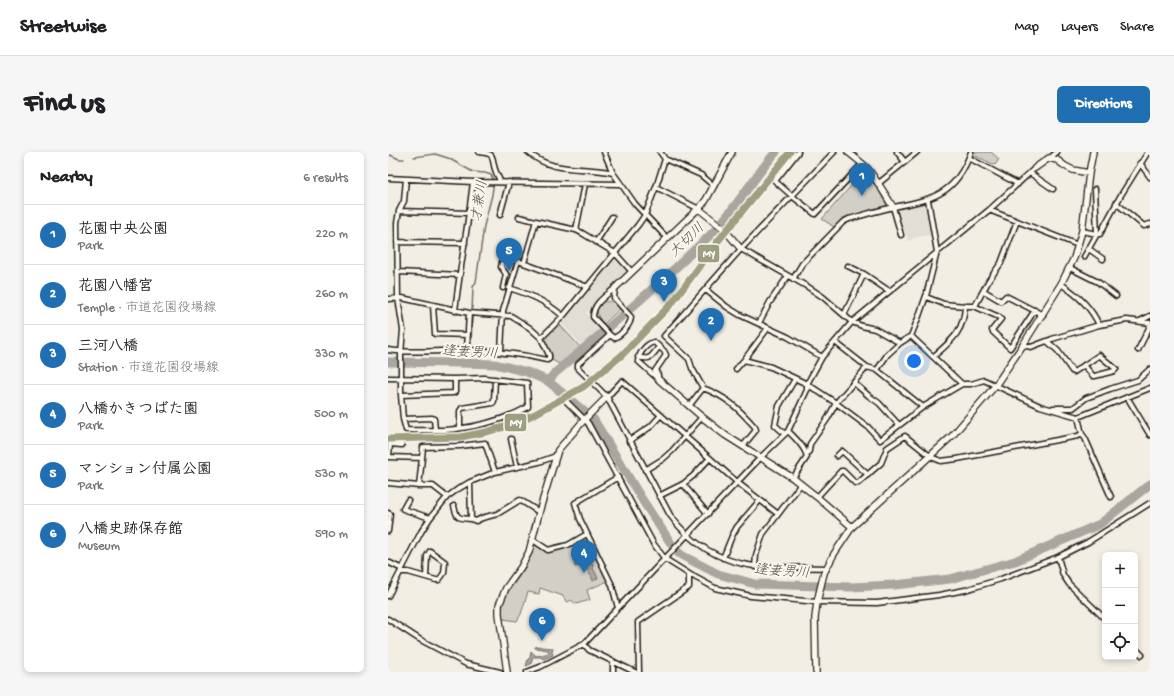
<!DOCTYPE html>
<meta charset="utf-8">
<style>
body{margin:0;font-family:"Gochi Hand","Klee One",sans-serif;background:#f6f6f6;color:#202124}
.controls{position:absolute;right:12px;bottom:12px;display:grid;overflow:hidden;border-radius:6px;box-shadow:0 2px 6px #0003}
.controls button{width:36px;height:36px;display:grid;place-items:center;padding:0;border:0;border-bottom:1px solid #e0e0e0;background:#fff;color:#202124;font:20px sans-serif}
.you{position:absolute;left:526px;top:209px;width:14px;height:14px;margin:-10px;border:3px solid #fff;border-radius:50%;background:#1a73e8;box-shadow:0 0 0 6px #1a73e833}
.badge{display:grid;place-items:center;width:26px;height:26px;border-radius:50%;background:#1f6fb2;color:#fff;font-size:13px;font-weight:700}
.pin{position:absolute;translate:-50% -33px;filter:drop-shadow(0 1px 2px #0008)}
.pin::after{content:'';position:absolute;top:21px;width:14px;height:12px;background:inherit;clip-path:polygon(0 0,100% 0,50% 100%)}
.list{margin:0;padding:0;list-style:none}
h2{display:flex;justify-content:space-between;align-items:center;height:52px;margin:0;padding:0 16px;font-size:17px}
h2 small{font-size:13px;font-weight:400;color:#757577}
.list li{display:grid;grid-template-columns:26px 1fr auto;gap:12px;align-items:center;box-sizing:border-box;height:60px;padding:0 16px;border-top:1px solid #e0e0e0}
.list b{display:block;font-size:15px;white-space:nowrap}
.list p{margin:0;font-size:13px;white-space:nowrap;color:#757577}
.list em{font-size:13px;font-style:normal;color:#757577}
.icon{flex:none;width:22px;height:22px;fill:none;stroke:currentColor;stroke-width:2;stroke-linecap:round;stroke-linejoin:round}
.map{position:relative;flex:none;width:762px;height:520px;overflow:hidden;border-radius:6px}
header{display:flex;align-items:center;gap:24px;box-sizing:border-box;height:56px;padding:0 20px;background:#fff;border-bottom:1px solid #e0e0e0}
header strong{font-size:19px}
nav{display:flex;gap:22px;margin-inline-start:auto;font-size:14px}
.intro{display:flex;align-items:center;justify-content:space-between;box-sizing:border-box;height:96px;padding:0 24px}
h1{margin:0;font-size:28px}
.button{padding:10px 18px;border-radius:6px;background:#1f6fb2;color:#fff;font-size:14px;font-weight:700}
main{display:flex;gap:24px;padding:0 24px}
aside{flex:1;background:#fff;border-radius:6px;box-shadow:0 2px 6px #0003}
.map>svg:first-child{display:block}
</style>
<header>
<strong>Streetwise</strong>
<nav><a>Map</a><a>Layers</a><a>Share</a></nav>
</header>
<div class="intro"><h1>Find us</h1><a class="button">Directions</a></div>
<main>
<aside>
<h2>Nearby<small>6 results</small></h2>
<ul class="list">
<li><span class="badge">1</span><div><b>花園中央公園</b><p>Park</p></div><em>220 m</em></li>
<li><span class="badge">2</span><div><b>花園八幡宮</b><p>Temple · 市道花園役場線</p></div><em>260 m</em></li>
<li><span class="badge">3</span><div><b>三河八橋</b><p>Station · 市道花園役場線</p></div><em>330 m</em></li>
<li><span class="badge">4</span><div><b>八橋かきつばた園</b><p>Park</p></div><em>500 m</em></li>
<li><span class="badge">5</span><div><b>マンション付属公園</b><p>Park</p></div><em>530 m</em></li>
<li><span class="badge">6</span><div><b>八橋史跡保存館</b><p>Museum</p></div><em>590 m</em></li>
</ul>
</aside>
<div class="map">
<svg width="762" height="520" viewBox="0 0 762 520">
<rect width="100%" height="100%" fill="#f2eee4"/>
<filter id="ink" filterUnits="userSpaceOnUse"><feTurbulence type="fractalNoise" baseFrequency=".025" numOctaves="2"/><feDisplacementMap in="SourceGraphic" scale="8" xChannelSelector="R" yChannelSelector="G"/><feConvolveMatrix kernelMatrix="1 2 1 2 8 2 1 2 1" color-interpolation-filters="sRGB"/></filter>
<g filter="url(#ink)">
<path fill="#e2ded5" d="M538,50L543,83L529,85L520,89L517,79L513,80L507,57Z
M226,103L242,120L198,161L213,178L194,194L172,170Z"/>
<path fill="#d2cfc6" stroke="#777671" d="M583,0H603L611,7L607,13L583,2Z
M476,19L489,35L499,54L458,66L446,75L434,67Z
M117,103L128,109L119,137L116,135L119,123L114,115Z
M222,149L227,151L232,157L216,172C210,167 205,155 215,150C217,150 220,150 222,149Z
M171,172L193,196L171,212L164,208V203L155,187Z
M196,386L199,387L220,429L199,438L202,448L188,452L183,448L180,450L177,448L175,444L152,436L151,442L140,440L133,462L129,469L115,467C111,445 126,434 136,417C141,409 144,400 147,391L159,400L164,399Z"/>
<path fill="#a9a6a0" stroke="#716f6b" d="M193,397L198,401L195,404L191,403L190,407L198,406L205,412V416L210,426L205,429C202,421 196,411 187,415L185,402L188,398Z
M152,494L153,495L165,496L164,500L165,503L156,507L152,505H145L144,507L143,512L138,514L140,507L142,506L143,499L147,503L149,504L161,501L160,498L147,496V495Z"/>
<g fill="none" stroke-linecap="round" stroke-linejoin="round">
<path stroke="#716f6b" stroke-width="1.5" d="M0,2L11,7H16
M26,5L47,2L60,6L85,20L97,21L103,23L106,28L104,43L96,74L88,130L85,135L84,160
M83,196L84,165
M81,211L83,207V202"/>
<path stroke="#a9a6a0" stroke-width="9" d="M0,210L72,211L107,212L139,220L160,229L206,268L255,349L288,399L295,404L330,422L367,432L462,435L506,433L562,427L627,409L712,372L762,332
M160,229L167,221C211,184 255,147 297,107C308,96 320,86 330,75C351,51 367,24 388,0"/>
<g stroke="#1c1c1c" stroke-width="7">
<path id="street" d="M91,0C110,2 102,6 108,20C109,23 111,26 112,29
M140,0C164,22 195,14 225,21
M216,0L225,21L233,32L247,52L279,86
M410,0L387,29L404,44L427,62L474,12
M509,0L517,10
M581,6L630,32
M662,6L669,0
M277,7L313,23L326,34
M752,11L762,25
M642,21L665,37
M0,26L85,30L233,32
M491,31L529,0
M197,32L188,78L194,81L227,101L244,120
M268,35L311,57
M728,51L756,74L762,72
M505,55L513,83
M601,58L690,93
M11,59L82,61
M112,63L121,30
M131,65L148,69
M694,79L709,82L707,37
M9,90L77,91
M208,90L224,65
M353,97L420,135L435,145L464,170L474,174L487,177L512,191
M701,97L715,107
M696,105L709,82H712L733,43L760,0
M136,111L148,69L188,78
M460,114L476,122L501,139
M682,116L710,130L728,144
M10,120L72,123
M405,127L414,112L455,70L461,67C476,63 491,58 506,55C546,47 568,42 583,0
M673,132C690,143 703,155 711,173
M115,136L118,122L113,115L116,101L130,109L200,135
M121,136C144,143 157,149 175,164
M227,136L226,146L243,165C243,173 233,183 226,186L222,183L205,165C205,151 218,144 227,136Z
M318,138L339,155L352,163L400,185L434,205
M596,139L613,149L618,144L655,163
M538,145L556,152L577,154
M0,147L14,146L81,161L123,164L142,176L153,186L161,203V207L159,208C133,202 107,199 80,198C53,198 26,202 0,198
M45,154L47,182L80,183
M586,154L611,165L613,167L604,178L605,180L622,196L647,158
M67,159C72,116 80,73 85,30
M456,163L476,122
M752,169L762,164
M371,171L382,150L400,124
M222,183L190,212V216L219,245L282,363C303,392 331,409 366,414C373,415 380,415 387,415C404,416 422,415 439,416
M523,184L574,232
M153,186L176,163L250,73L257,63L268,35L277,7L272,0
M659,189L670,199L684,219L686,220L710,204L711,203L728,217L726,219L707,224H705L696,213
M266,190L276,199L278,203L267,219L270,223V227L250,209C251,201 258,192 266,190Z
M447,190L479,215L489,218L535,255
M635,193L643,195L664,187L711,173L739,168L762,171
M79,198L81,161
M750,198L762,174
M113,200L115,159L130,109
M250,205C263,209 263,204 271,195
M545,205C563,189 576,180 577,154H587L601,128L613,111L629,69
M356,208L380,176
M348,217L356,208L383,215L419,232L448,251L480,275L492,288L535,255L574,232H583L596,228L652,254L690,265L762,236
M489,218L499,203L512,191L523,184L531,164L538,144L549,100L540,48
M0,226L67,227V240L65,241L13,243V202L15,178L10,146L9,71L11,59L16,49L18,27
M465,230L481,244L491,251L511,273
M13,243L15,267L18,278C35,278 52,279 68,277C93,274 118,267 140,255L139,231L96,226L67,227
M219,245L234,229L350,331L390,362
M739,245L762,283
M179,250L200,271L265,391L277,407L301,422L327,436L363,444L429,450L489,451L551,443L577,438L613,427L670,405L700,390L762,351
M301,254L315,236
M665,256H685L698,246L722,237L750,228L762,217
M15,267L44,266L46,267L47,278
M72,276V259L74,256L105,251L106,249L107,227
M400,279C407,286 417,295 419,305L405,326
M397,282L387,273L391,254L407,227
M694,282L697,286L723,345
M123,287L129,315
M241,289L262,275L273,263
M355,294L368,278L367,275C350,256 339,245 315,236L304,216L301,207L276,184L353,97L446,0
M419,302L421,299L422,292L440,266L448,251L479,215
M449,304L454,299L480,323
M0,305L34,306L35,295L72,294L97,291L107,320
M1,305L2,292L14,293
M257,318L275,307L284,299L314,265
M230,325L187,351L192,367L224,433L230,456
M0,331L31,334L34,306
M295,332L320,362
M31,334H45L59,345
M271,344L295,332L305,324L322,306
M429,345L453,319H455L467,331H470L493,311L499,296L517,284L543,305L553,309L569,307L690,284L694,282L690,265
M20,348L15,357L42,366
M66,354C69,367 70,366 83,367L82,330
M0,361L2,362L0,379
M83,367L88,369L94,366L109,362L132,348L151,360
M145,388L160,398L180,393L199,382
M670,405L675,423L681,432L717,467
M335,406L344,384L349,375L372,348
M0,410L14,417
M367,415L368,403L375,382L413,332
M13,420H20L48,428H51L56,421L57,410L42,399L39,404L38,425
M0,444L33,380L42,366L59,345L70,337L82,330L107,320L151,310L168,304
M0,467L31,487L78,512L112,520
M196,492L201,498L247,520
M747,496L754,503
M139,520L152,515L196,492L373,305L400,279L419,238V232L434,205L464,170L601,58L647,16
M225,520V509
M251,520L250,470L301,435V422"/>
</g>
<g stroke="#1c1c1c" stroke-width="8">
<path id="secondary" d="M460,0C466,5 473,10 479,16C489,28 497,42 505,55
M647,16L661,6L669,8L677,14L685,18L701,21
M311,57L336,77L353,97
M227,136L314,53L318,48L344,0
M270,227L314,265L337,283L405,326L429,345L464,375
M119,520L111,462V453L118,436L133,415L141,400L152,357L170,298L196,268L219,245
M428,520L427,466L429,450L436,421L446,402L464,375L564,284L607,234L635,193L673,132L686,106L694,79L701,21L705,0"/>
</g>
<use href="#street" stroke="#fbf7ec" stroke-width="4"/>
<use href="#secondary" stroke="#fbf7ec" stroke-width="5.5"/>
<g stroke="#fbf7ec" stroke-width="10">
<path id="rail-1" d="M0,287L73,285L98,280L120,274L147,262L195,235L234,203L285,150L330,89L402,0"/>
</g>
<use href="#rail-1" stroke="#9d9f80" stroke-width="7"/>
</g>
</g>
<g text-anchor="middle" stroke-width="4" stroke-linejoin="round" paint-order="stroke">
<g font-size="14" font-style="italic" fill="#545351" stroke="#fbf7ec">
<text transform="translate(90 49) rotate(-81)" y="5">才兼川</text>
<text transform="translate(298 87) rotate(-44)" y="5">大切川</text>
<text transform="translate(82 199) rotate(3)" y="5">逢妻男川</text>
<text transform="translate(394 418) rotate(4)" y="5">逢妻男川</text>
</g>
</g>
<g stroke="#fbf7ec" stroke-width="1.5">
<rect x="309" y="92" width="23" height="19" rx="4" fill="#9d9f80"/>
<rect x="116" y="261" width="23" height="19" rx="4" fill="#9d9f80"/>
</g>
<g font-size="11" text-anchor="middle" font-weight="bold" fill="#fff">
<text x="321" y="105">MY</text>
<text x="128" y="274">MY</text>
</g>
</svg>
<div class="controls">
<button>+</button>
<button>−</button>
<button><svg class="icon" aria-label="locate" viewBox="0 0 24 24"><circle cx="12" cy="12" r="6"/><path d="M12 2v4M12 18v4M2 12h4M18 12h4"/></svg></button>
</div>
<div class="you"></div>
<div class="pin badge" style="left:474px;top:44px">1</div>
<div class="pin badge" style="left:323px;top:189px">2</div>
<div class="pin badge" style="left:276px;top:150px">3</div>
<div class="pin badge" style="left:196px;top:421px">4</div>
<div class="pin badge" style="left:121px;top:119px">5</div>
<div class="pin badge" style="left:154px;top:489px">6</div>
</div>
</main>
